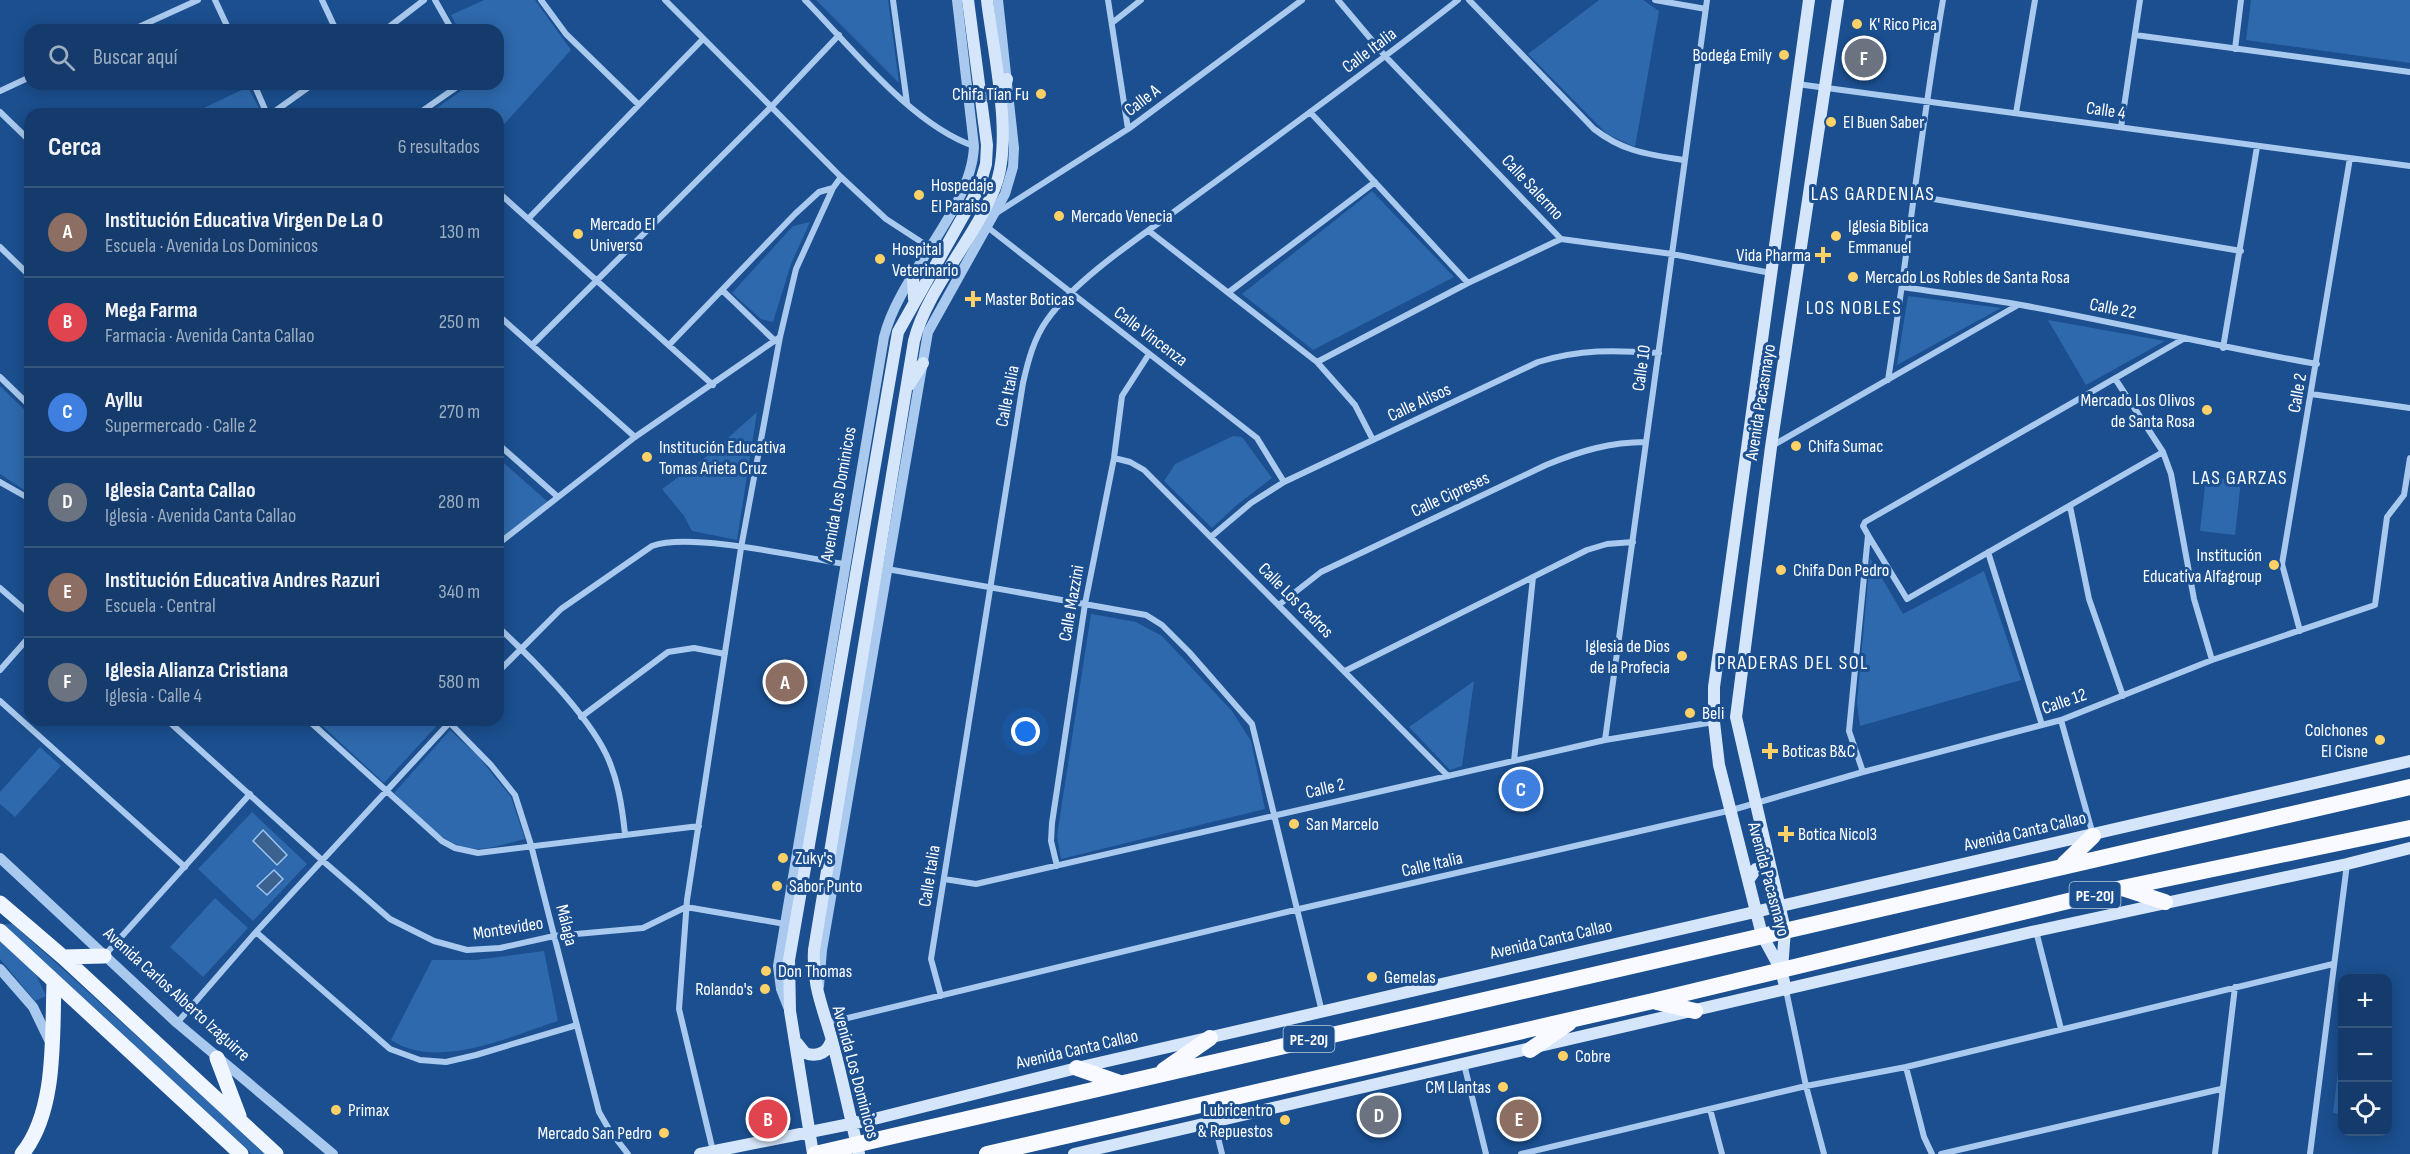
<!DOCTYPE html>
<html lang="es">
<meta charset="utf-8">
<style>
body{margin:0;font-family:"Sofia Sans Condensed",sans-serif;background:#1d4271;color:#f1f3f6}
.controls{position:absolute;right:18px;bottom:18px;display:grid;overflow:hidden;border-radius:12px;box-shadow:0 3px 15px #0003}
.controls button{width:54px;height:54px;display:grid;place-items:center;padding:0;border:0;border-bottom:2px solid #33557e;background:#143b6b;color:#f1f3f6;font:30px sans-serif}
.you{position:absolute;left:1026px;top:732px;width:21px;height:21px;margin:-15px;border:4px solid #fff;border-radius:50%;background:#1a73e8;box-shadow:0 0 0 9px #1a73e833}
.badge{display:grid;place-items:center;width:39px;height:39px;border-radius:50%;background:#ffd166;color:#fff;font-size:20px;font-weight:700}
.pin{position:absolute;translate:-50% -50%;border:3px solid #fff;box-shadow:0 2px 6px #0006}
.list{margin:0;padding:0;list-style:none}
h2{display:flex;justify-content:space-between;align-items:center;height:78px;margin:0;padding:0 24px;font-size:26px}
h2 small{font-size:20px;font-weight:400;color:#9dadc1}
.list li{display:grid;grid-template-columns:39px 1fr auto;gap:18px;align-items:center;box-sizing:border-box;height:90px;padding:0 24px;border-top:2px solid #33557e}
.list b{display:block;font-size:22px;white-space:nowrap}
.list p{margin:0;font-size:20px;white-space:nowrap;color:#9dadc1}
.list em{font-size:20px;font-style:normal;color:#9dadc1}
.icon{flex:none;width:33px;height:33px;fill:none;stroke:currentColor;stroke-width:2;stroke-linecap:round;stroke-linejoin:round}
.map{position:relative;flex:none;width:2410px;height:1154px;overflow:hidden}
.search{position:absolute;background:#143b6b;box-shadow:0 3px 15px #0003;left:24px;top:24px;width:480px;height:66px;display:flex;align-items:center;gap:15px;box-sizing:border-box;padding:0 21px;border-radius:18px;color:#9dadc1;font-size:22px}
.panel{position:absolute;background:#143b6b;box-shadow:0 3px 15px #0003;left:24px;top:108px;width:480px;height:618px;border-radius:18px}
.map>svg:first-child{display:block}
</style>
<div class="map">
<svg width="2410" height="1154" viewBox="0 0 2410 1154">
<rect width="100%" height="100%" fill="#1b4f8f"/>
<path fill="#2e69ad" d="M484,0H535L571,50L498,131V114H428L471,84H498V30H459L451,15Z
M816,0H888L899,83Z
M1599,0H1643L1659,11L1635,147L1607,134L1528,54Z
M2251,0H2410V63L2246,40Z
M248,87L262,114H191Z
M1372,191L1454,277L1313,350L1242,294Z
M810,222L791,264L773,322L761,319L732,293L793,226Z
M1908,296L2001,308L1897,365Z
M2048,320L2165,341L2086,385Z
M0,386L30,415V494L0,474Z
M757,412L737,540L692,531L684,516L662,489L711,453Z
M1233,436L1242,437L1272,478L1238,504L1212,528L1164,481L1175,464Z
M498,458L548,502L498,541Z
M2206,477L2241,481L2235,535L2200,531Z
M1870,558L1903,614L1984,571L2021,680L1860,726L1857,703Z
M1091,614L1136,622L1162,636L1232,711L1251,741L1265,809L1061,859L1057,836Z
M1474,681L1462,766L1450,770L1409,727Z
M316,720H440L441,721L384,783Z
M450,730L477,755L511,797L525,839C510,842 493,849 478,849C444,849 417,814 394,793Z
M40,747L61,766L15,817L0,804V792Z
M252,812L307,864L253,921L198,869Z
M215,898L248,928L203,977L170,947Z
M5,924H13L267,1154H252L3,931Z
M0,936L30,962L46,996L35,1001L0,959Z
M544,951L558,1021C511,1036 437,1071 391,1040L432,960H475Z
M2340,1055H2342V1114L2333,1113Z"/>
<path fill="#3c6290" stroke="#9cc4f0" stroke-width="1.5" d="M263,830L287,855L277,865L253,841Z
M274,870L283,879L267,895L257,886Z"/>
<g fill="none" stroke-linecap="round" stroke-linejoin="round">
<path stroke="#a9c9ee" stroke-width="6" d="M215,0L229,30
M322,0L336,30
M435,0L452,30
M541,0L566,34L639,105
M665,0L841,177L886,219L929,247
M805,0C851,47 912,125 974,146
M893,0L907,103
M1108,0L1128,129
M1338,0L1386,57L1561,239L1672,254L1771,273
M1469,0L1594,129C1624,152 1647,154 1683,160
M1655,0L1706,9
M1112,23L1141,0
M132,30L198,0
M385,30L424,0
M2135,35L2410,72
M2235,49L2241,0
M254,84L267,114
M1797,84L2410,166
M0,91L30,77
M0,112L30,141
M1310,112L1468,283
M2016,113L2035,0
M271,114L313,84
M418,114L461,84
M2121,127L2140,0
M498,192L713,385
M1916,196L2241,251
M998,212L1128,129L1302,0
M528,219L703,39
M986,226L1257,438L1284,482
M1149,231L1317,362L1355,405L1373,440
M0,247L30,276
M1903,287C1942,293 1982,298 2021,305C2120,323 2218,347 2317,364
M722,290L775,341
M1229,292L1375,182
M498,315L635,437
M532,345L771,107L839,35
M669,345L795,214L819,192L833,188
M2223,348L2257,147
M1317,362L1468,283L1561,239
M0,377L30,406
M1888,380C1908,254 1921,126 1943,0
M2116,380L2163,452L2171,474L2194,599L2212,660
M2311,394L2410,408
M498,444L558,497
M1772,446L2018,305
M1114,458L1130,462L1144,470L1448,776
M0,482L30,499
M2070,506L2089,599L2123,696
M1868,535L1907,599L2163,452
M1212,536L1251,503L1284,482L1538,362C1581,349 1613,350 1659,353
M498,544L635,437L780,337
M1988,552L2042,725
M887,569L1146,615L1162,625L1189,652L1252,724L1322,1012
M0,588L30,614
M1280,604L1321,572L1546,465C1580,451 1610,442 1646,442
M498,627C532,658 586,713 606,754C618,779 622,806 625,834
M2300,631L2282,564L2350,158
M0,670L30,636
M1345,671L1587,550L1607,544L1633,542
M498,672L561,609L652,546C690,532 800,557 844,564
M0,701L185,867
M581,717L668,652L694,648L725,654
M167,720L323,861L390,919L434,941L467,950L500,948L554,936L643,928L686,907L785,924
M308,720L442,841L455,848L478,853L699,826
M447,720L491,765L515,795L531,845L599,1112L610,1131L628,1154
M2061,720L2093,835
M1605,740L1707,0
M1514,761L1533,577
M1863,772L1849,731L1868,535L1863,526L1865,522L2185,338
M1057,866L1051,841L1052,823L1085,604L1114,458L1122,396L1149,354
M944,879L976,884L1605,740L1714,722
M2036,931L2061,1029
M256,932L390,1049L420,1060L446,1062L476,1055L577,1025
M104,956L250,794
M1786,990L1806,1086L1824,1154
M941,996L931,959L1023,383C1028,361 1034,338 1047,320C1078,276 1149,231 1193,198C1282,133 1372,68 1458,0
M177,1023L256,932L452,720
M827,1023L1299,909L1732,810L1863,772L2061,720L2212,660L2375,605L2387,517L2404,495L2410,458
M1464,1064L1486,1154
M1906,1067L1924,1137L1932,1154
M1710,1109L1722,1154
M1214,1121L1222,1154
M713,1151L679,1009L687,900L741,548L780,337L796,269L833,188L841,177
M1521,1154L1806,1086L1906,1067L2333,964
M1941,1154L2221,1089
M2215,1154L2235,987
M2310,1154L2347,864"/>
<path stroke="#a9c9ee" stroke-width="10" d="M0,858L177,1023L333,1154
M0,969L33,1007L51,1044
M819,986L822,950L928,332L1005,194L1013,167L1014,148L998,0
M788,1007L781,989L778,966L884,337C900,273 972,209 974,146L957,0"/>
<path stroke="#d6e6fa" stroke-width="12" d="M1002,99L1007,79
M913,276L914,299
M909,385L923,363
M1749,879L1756,869L1764,868L1771,872
M1782,969L1785,930L1736,717L1771,447L1838,0
M1786,990L1781,970L1762,935L1719,765L1714,722V687L1809,0
M797,1043L805,1053C818,1058 829,1052 832,1038
M700,1154L870,1120L1077,1068L2410,761
M813,1154L790,1011L789,960L898,332L979,188L986,164L987,145L968,0
M859,1154C850,1116 842,1078 832,1040C823,1008 812,985 814,950L914,341C927,289 975,239 995,187C1014,140 993,51 987,0
M1074,1154L2036,931L2347,864L2410,848"/>
<path stroke="#f0f6ff" stroke-width="15" d="M0,903L63,957L276,1154
M0,931L241,1154
M63,957L104,956
M217,1058L239,1116
M22,1154C57,1111 52,1036 54,983"/>
<path stroke="#f8faff" stroke-width="16" d="M2064,864L2093,836
M2122,888L2165,902
M1657,1002L1695,1011
M1530,1050L1569,1023
M1077,1068L1120,1083
M1164,1070L1210,1038
M815,1154L2410,787
M987,1154L1653,1001L2122,888L2410,828"/>
</g>
<g fill="#ffd166" stroke="#1b4f8f" stroke-width="2">
<circle cx="1857" cy="24" r="6"/>
<circle cx="1784" cy="55" r="6"/>
<circle cx="1041" cy="94" r="6"/>
<circle cx="1831" cy="122" r="6"/>
<circle cx="919" cy="195" r="6"/>
<circle cx="1059" cy="216" r="6"/>
<circle cx="578" cy="234" r="6"/>
<circle cx="1836" cy="236" r="6"/>
<path d="M1820 246h6v6h6v6h-6v6h-6v-6h-6v-6h6z"/>
<circle cx="880" cy="259" r="6"/>
<circle cx="1853" cy="277" r="6"/>
<path d="M970 290h6v6h6v6h-6v6h-6v-6h-6v-6h6z"/>
<circle cx="2207" cy="410" r="6"/>
<circle cx="1796" cy="446" r="6"/>
<circle cx="647" cy="457" r="6"/>
<circle cx="2274" cy="565" r="6"/>
<circle cx="1781" cy="570" r="6"/>
<circle cx="1682" cy="656" r="6"/>
<circle cx="1690" cy="713" r="6"/>
<circle cx="2380" cy="740" r="6"/>
<path d="M1767 742h6v6h6v6h-6v6h-6v-6h-6v-6h6z"/>
<circle cx="1294" cy="824" r="6"/>
<path d="M1783 825h6v6h6v6h-6v6h-6v-6h-6v-6h6z"/>
<circle cx="783" cy="858" r="6"/>
<circle cx="777" cy="886" r="6"/>
<circle cx="766" cy="971" r="6"/>
<circle cx="1372" cy="977" r="6"/>
<circle cx="765" cy="989" r="6"/>
<circle cx="1563" cy="1056" r="6"/>
<circle cx="1503" cy="1087" r="6"/>
<circle cx="336" cy="1110" r="6"/>
<circle cx="1285" cy="1120" r="6"/>
<circle cx="664" cy="1133" r="6"/>
</g>
<g text-anchor="middle" stroke-width="6" stroke-linejoin="round" paint-order="stroke">
<g fill="#1b4f8f" stroke="#bbcadd" stroke-width="1.5">
<rect x="2069.5" y="882" width="51" height="26" rx="4.5"/>
<rect x="1283.5" y="1026" width="51" height="26" rx="4.5"/>
</g>
<g font-size="16" font-weight="bold" fill="#fff">
<text x="2095" y="901">PE-20J</text>
<text x="1309" y="1045">PE-20J</text>
</g>
<g font-size="18" fill="#fff" stroke="#1b4f8f" text-anchor="start">
<text x="1869" y="30">K' Rico Pica</text>
<text x="1772" y="61" text-anchor="end">Bodega Emily</text>
<text x="1029" y="100" text-anchor="end">Chifa Tian Fu</text>
<text x="1843" y="128">El Buen Saber</text>
<text x="931" y="191">Hospedaje<tspan x="931" dy="21">El Paraiso</tspan></text>
<text x="1071" y="222">Mercado Venecia</text>
<text x="590" y="230">Mercado El<tspan x="590" dy="21">Universo</tspan></text>
<text x="1848" y="232">Iglesia Biblica<tspan x="1848" dy="21">Emmanuel</tspan></text>
<text x="892" y="255">Hospital<tspan x="892" dy="21">Veterinario</tspan></text>
<text x="1811" y="261" text-anchor="end">Vida Pharma</text>
<text x="1865" y="283">Mercado Los Robles de Santa Rosa</text>
<text x="985" y="305">Master Boticas</text>
<text x="2195" y="406" text-anchor="end">Mercado Los Olivos<tspan x="2195" dy="21">de Santa Rosa</tspan></text>
<text x="1808" y="452">Chifa Sumac</text>
<text x="659" y="453">Institución Educativa<tspan x="659" dy="21">Tomas Arieta Cruz</tspan></text>
<text x="2262" y="561" text-anchor="end">Institución<tspan x="2262" dy="21">Educativa Alfagroup</tspan></text>
<text x="1793" y="576">Chifa Don Pedro</text>
<text x="1670" y="652" text-anchor="end">Iglesia de Dios<tspan x="1670" dy="21">de la Profecia</tspan></text>
<text x="1702" y="719">Beli</text>
<text x="2368" y="736" text-anchor="end">Colchones<tspan x="2368" dy="21">El Cisne</tspan></text>
<text x="1782" y="757">Boticas B&amp;C</text>
<text x="1306" y="830">San Marcelo</text>
<text x="1798" y="840">Botica Nicol3</text>
<text x="795" y="864">Zuky's</text>
<text x="789" y="892">Sabor Punto</text>
<text x="778" y="977">Don Thomas</text>
<text x="1384" y="983">Gemelas</text>
<text x="753" y="995" text-anchor="end">Rolando's</text>
<text x="1575" y="1062">Cobre</text>
<text x="1491" y="1093" text-anchor="end">CM Llantas</text>
<text x="348" y="1116">Primax</text>
<text x="1273" y="1116" text-anchor="end">Lubricentro<tspan x="1273" dy="21">&amp; Repuestos</tspan></text>
<text x="652" y="1139" text-anchor="end">Mercado San Pedro</text>
</g>
<g font-size="18" fill="#fff" stroke="#1b4f8f">
<text transform="translate(1369 50) rotate(-37)" y="6">Calle Italia</text>
<text transform="translate(1142 100) rotate(-37)" y="6">Calle A</text>
<text transform="translate(2106 110) rotate(8)" y="6">Calle 4</text>
<text transform="translate(1533 187) rotate(47)" y="6">Calle Salermo</text>
<text transform="translate(2113 308) rotate(11)" y="6">Calle 22</text>
<text transform="translate(1151 336) rotate(37)" y="6">Calle Vincenza</text>
<text transform="translate(1641 368) rotate(-82)" y="6">Calle 10</text>
<text transform="translate(2297 393) rotate(-80)" y="6">Calle 2</text>
<text transform="translate(1007 396) rotate(-79)" y="6">Calle Italia</text>
<text transform="translate(1419 402) rotate(-25)" y="6">Calle Alisos</text>
<text transform="translate(1760 402) rotate(-81)" y="6">Avenida Pacasmayo</text>
<text transform="translate(838 494) rotate(-80)" y="6">Avenida Los Dominicos</text>
<text transform="translate(1450 494) rotate(-25)" y="6">Calle Cipreses</text>
<text transform="translate(1296 600) rotate(45)" y="6">Calle Los Cedros</text>
<text transform="translate(1071 603) rotate(-80)" y="6">Calle Mazzini</text>
<text transform="translate(2064 701) rotate(-19)" y="6">Calle 12</text>
<text transform="translate(1325 788) rotate(-13)" y="6">Calle 2</text>
<text transform="translate(2025 831) rotate(-13)" y="6">Avenida Canta Callao</text>
<text transform="translate(1432 864) rotate(-13)" y="6">Calle Italia</text>
<text transform="translate(929 876) rotate(-81)" y="6">Calle Italia</text>
<text transform="translate(1769 879) rotate(75)" y="6">Avenida Pacasmayo</text>
<text transform="translate(567 925) rotate(76)" y="6">Málaga</text>
<text transform="translate(508 928) rotate(-9)" y="6">Montevideo</text>
<text transform="translate(1551 939) rotate(-13)" y="6">Avenida Canta Callao</text>
<text transform="translate(177 994) rotate(42)" y="6">Avenida Carlos Alberto Izaguirre</text>
<text transform="translate(1077 1049) rotate(-13)" y="6">Avenida Canta Callao</text>
<text transform="translate(856 1072) rotate(75)" y="6">Avenida Los Dominicos</text>
</g>
<g font-size="20" letter-spacing="1.5" fill="#fff" stroke="#1b4f8f">
<text x="1873" y="200">LAS GARDENIAS</text>
<text x="1854" y="314">LOS NOBLES</text>
<text x="2240" y="484">LAS GARZAS</text>
<text x="1793" y="669">PRADERAS DEL SOL</text>
</g>
</g>
</svg>
<div class="controls">
<button>+</button>
<button>−</button>
<button><svg class="icon" aria-label="locate" viewBox="0 0 24 24"><circle cx="12" cy="12" r="6"/><path d="M12 2v4M12 18v4M2 12h4M18 12h4"/></svg></button>
</div>
<div class="you"></div>
<div class="pin badge" style="left:785px;top:682px;background:#8d6e63">A</div>
<div class="pin badge" style="left:768px;top:1119px;background:#e0444e">B</div>
<div class="pin badge" style="left:1521px;top:789px;background:#3f7fe0">C</div>
<div class="pin badge" style="left:1379px;top:1115px;background:#6b7280">D</div>
<div class="pin badge" style="left:1519px;top:1119px;background:#8d6e63">E</div>
<div class="pin badge" style="left:1864px;top:58px;background:#6b7280">F</div>
<div class="search"><svg class="icon" aria-label="search" viewBox="0 0 24 24"><circle cx="10" cy="10" r="6"/><path d="M15 15l6 6"/></svg>Buscar aquí</div>
<section class="panel">
<h2>Cerca<small>6 resultados</small></h2>
<ul class="list">
<li><span class="badge" style="background:#8d6e63">A</span><div><b>Institución Educativa Virgen De La O</b><p>Escuela · Avenida Los Dominicos</p></div><em>130 m</em></li>
<li><span class="badge" style="background:#e0444e">B</span><div><b>Mega Farma</b><p>Farmacia · Avenida Canta Callao</p></div><em>250 m</em></li>
<li><span class="badge" style="background:#3f7fe0">C</span><div><b>Ayllu</b><p>Supermercado · Calle 2</p></div><em>270 m</em></li>
<li><span class="badge" style="background:#6b7280">D</span><div><b>Iglesia Canta Callao</b><p>Iglesia · Avenida Canta Callao</p></div><em>280 m</em></li>
<li><span class="badge" style="background:#8d6e63">E</span><div><b>Institución Educativa Andres Razuri</b><p>Escuela · Central</p></div><em>340 m</em></li>
<li><span class="badge" style="background:#6b7280">F</span><div><b>Iglesia Alianza Cristiana</b><p>Iglesia · Calle 4</p></div><em>580 m</em></li>
</ul>
</section>
</div>
